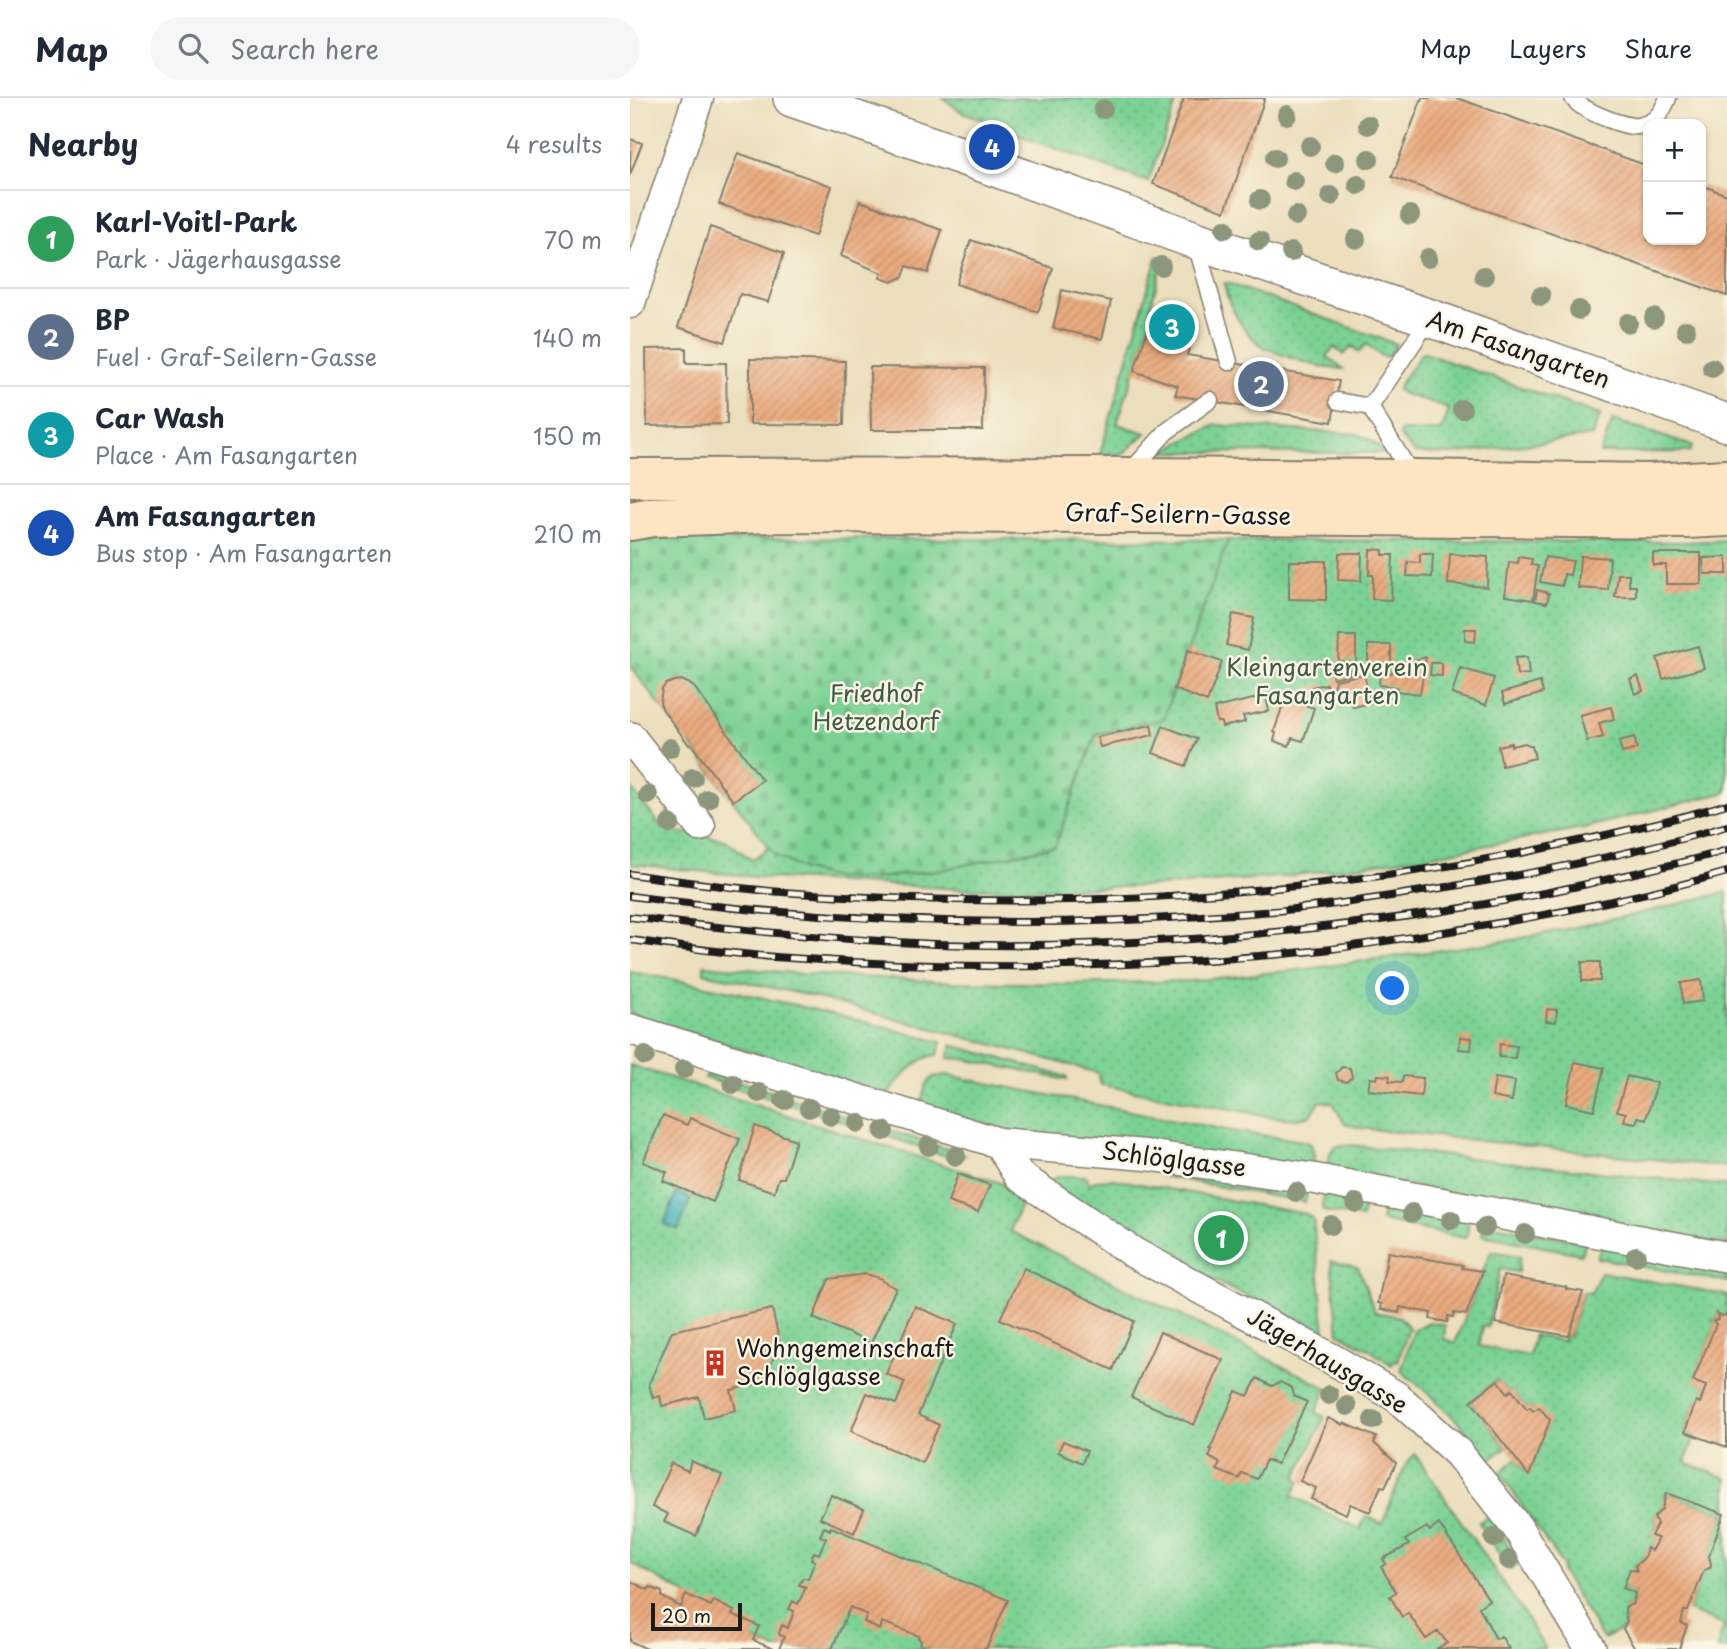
<!DOCTYPE html>
<meta charset="utf-8">
<style>
body{margin:0;font-family:"Playpen Sans",sans-serif;background:#f6f6f7;color:#1f2937}
.controls{position:absolute;right:21px;top:21px;display:grid;overflow:hidden;border-radius:14px;box-shadow:0 2px 5px #0004}
.controls button{width:63px;height:63px;display:grid;place-items:center;padding:0;border:0;border-bottom:2px solid #e0e1e3;background:#fff;color:#1f2937;font:35px sans-serif}
.scale{position:absolute;left:21px;bottom:18px;width:91px;box-sizing:border-box;padding-left:7px;border:4px solid #1c1c1c;border-top:0;font-size:19px;line-height:24px;white-space:nowrap;color:#1c1c1c;-webkit-text-stroke:5px #fcf5e5;paint-order:stroke}
.you{position:absolute;left:763px;top:891px;width:24px;height:24px;margin:-18px;border:5px solid #fff;border-radius:50%;background:#1a73e8;box-shadow:0 0 0 10px #1a73e833}
.badge{display:grid;place-items:center;width:46px;height:46px;border-radius:50%;background:#c8321e;color:#fff;font-size:23px;font-weight:700}
.pin{position:absolute;translate:-50% -50%;border:4px solid #fff;box-shadow:0 2px 7px #0006}
.list{margin:0;padding:0;list-style:none}
h2{display:flex;justify-content:space-between;align-items:center;height:91px;margin:0;padding:0 28px;font-size:30px}
h2 small{font-size:23px;font-weight:400;color:#747a83}
.list li{display:grid;grid-template-columns:46px 1fr auto;gap:21px;align-items:center;box-sizing:border-box;height:98px;padding:0 28px;border-top:2px solid #e0e1e3}
.list b{display:block;font-size:26px;white-space:nowrap}
.list p{margin:0;font-size:23px;white-space:nowrap;color:#747a83}
.list em{font-size:23px;font-style:normal;color:#747a83}
.icon{flex:none;width:38px;height:38px;fill:none;stroke:currentColor;stroke-width:2;stroke-linecap:round;stroke-linejoin:round}
.map{position:relative;flex:none;width:1097px;height:1551px;overflow:hidden}
header{display:flex;align-items:center;gap:42px;box-sizing:border-box;height:98px;padding:0 35px;background:#fff;border-bottom:2px solid #e0e1e3}
header strong{font-size:33px}
nav{display:flex;gap:38px;margin-inline-start:auto;font-size:24px}
.search{width:490px;height:63px;background:#f6f6f7;display:flex;align-items:center;gap:18px;box-sizing:border-box;padding:0 24px;border-radius:38px;color:#747a83;font-size:26px}
main{display:flex}
aside{flex:1;background:#fff}
.map>svg:first-child{display:block}
</style>
<header>
<strong>Map</strong>
<div class="search"><svg class="icon" aria-label="search" viewBox="0 0 24 24"><circle cx="10" cy="10" r="6"/><path d="M15 15l6 6"/></svg>Search here</div>
<nav><a>Map</a><a>Layers</a><a>Share</a></nav>
</header>
<main>
<aside>
<h2>Nearby<small>4 results</small></h2>
<ul class="list">
<li><span class="badge" style="background:#2e9e5b">1</span><div><b>Karl-Voitl-Park</b><p>Park · Jägerhausgasse</p></div><em>70 m</em></li>
<li><span class="badge" style="background:#5c6f8a">2</span><div><b>BP</b><p>Fuel · Graf-Seilern-Gasse</p></div><em>140 m</em></li>
<li><span class="badge" style="background:#0f9aa8">3</span><div><b>Car Wash</b><p>Place · Am Fasangarten</p></div><em>150 m</em></li>
<li><span class="badge" style="background:#1a4fb4">4</span><div><b>Am Fasangarten</b><p>Bus stop · Am Fasangarten</p></div><em>210 m</em></li>
</ul>
</aside>
<div class="map">
<svg width="1097" height="1551" viewBox="0 0 1097 1551">
<defs>
<pattern id="green-dots" width="8" height="8" patternUnits="userSpaceOnUse" patternTransform="scale(1.75)"><rect width="8" height="8" fill="#7cd295"/><path d="M2 2h.1M6 6h.1" fill="none" stroke="#6bb480" stroke-width="1.8" stroke-linecap="round"/></pattern>
<pattern id="cemetery-stones" width="16" height="16" patternUnits="userSpaceOnUse" patternTransform="scale(1.75)"><rect width="16" height="16" fill="#7cd295"/><path d="M2 7V4a2 2 0 0 1 4 0v3zM10 15v-3a2 2 0 0 1 4 0v3z" fill="#6bb480"/></pattern>
<pattern id="water-ripples" width="26" height="14" patternUnits="userSpaceOnUse" patternTransform="scale(1.75)"><rect width="26" height="14" fill="#44b4bb"/><path d="M2 4q2-2 4 0t4 0M15 11q2-2 4 0t4 0" fill="none" stroke="#389297"/></pattern>
<pattern id="building-hatch" width="6" height="6" patternUnits="userSpaceOnUse" patternTransform="scale(1.75)"><rect width="6" height="6" fill="#e9aa7f"/><path d="M-1 1l2-2M0 6l6-6M5 7l2-2" fill="none" stroke="#c7926d"/></pattern>
</defs>
<rect width="100%" height="100%" fill="#fcf5e5"/>
<filter id="ink" filterUnits="userSpaceOnUse"><feTurbulence type="fractalNoise" baseFrequency=".0143" numOctaves="2"/><feDisplacementMap in="SourceGraphic" scale="14" xChannelSelector="R" yChannelSelector="G"/><feConvolveMatrix kernelMatrix="1 2 1 2 8 2 1 2 1" color-interpolation-filters="sRGB"/></filter>
<filter id="wash" filterUnits="userSpaceOnUse"><feTurbulence type="fractalNoise" baseFrequency=".00686" numOctaves="4" result="noise"/><feDisplacementMap in="SourceGraphic" scale="28" xChannelSelector="R" yChannelSelector="G"/><feGaussianBlur stdDeviation="1.57" result="paint"/><feColorMatrix in="noise" values="0 0 0 0 0 0 0 0 0 0 0 0 0 0 0 0 0 1.4 0 .05"/><feComposite in="paint" operator="in"/></filter>
<g filter="url(#wash)">
<rect width="100%" height="100%" fill="#ebdebc"/>
<path fill="url(#green-dots)" stroke="#4c7758" stroke-width="2" d="M313,0H548L518,84L352,24L353,21L332,14Z
M527,159L534,162L530,172L520,211L524,213L487,326L516,335L493,356H470Z
M594,185H597L766,246L761,256L756,259L750,257L736,246L729,254L722,248L714,257L704,249L697,258L713,271C696,271 681,267 665,261C655,258 644,255 634,249C613,236 598,208 594,185Z
M794,255L970,317L962,338L823,356L785,355L770,339V335L773,333H812L819,311L772,295L768,292L769,287L791,256Z
M983,322L1062,348L1060,354L970,355Z
M586,327L727,336C739,340 747,346 754,355L531,354Z
M598,442L1059,444L1097,442V694L958,729L815,755L660,778L529,788L400,791H332L126,779L0,766V689L32,729L38,712L48,724L40,734L59,735L95,742L122,762L139,749L146,758L241,781L315,771L425,748L466,636L533,621Z
M1097,794V1069L730,1030L714,1025L703,1005L690,1003L681,1017L667,1021L643,1019L471,987L468,975L440,967L176,897L74,875V867L173,876L321,884L441,886L560,883L685,870L882,842L1007,816Z
M0,874C105,891 208,916 311,944L308,957C289,957 268,982 258,997L0,916Z
M322,947L437,979V982L334,961L318,960Z
M0,967L373,1086L393,1101L380,1133L697,1290L686,1314L695,1319L666,1380L670,1383L662,1398L730,1431L736,1418L752,1426L776,1366L785,1356L896,1519L915,1551H145L123,1542L56,1496L0,1465Z
M78,973L232,1024L230,1029L75,980Z
M316,977L602,1033L673,1043L681,1046L684,1057L682,1069L381,1034L290,1008L296,987L303,979Z
M245,1028L336,1057L327,1062L242,1033Z
M720,1047L1097,1088V1147L698,1072L700,1055L705,1048Z
M530,1069L678,1091L675,1104L531,1078Z
M429,1078H456L460,1086L467,1082L483,1081L676,1116L683,1121L695,1234L530,1158L417,1085Z
M694,1094L735,1102L732,1120L694,1113L692,1109Z
M754,1107L839,1121L837,1138L834,1140L751,1123Z
M853,1125L956,1144L951,1156L852,1137Z
M971,1147L1097,1171V1184L967,1160Z
M861,1153L890,1158L888,1174L870,1171L858,1229L853,1228L849,1248L899,1258L904,1237L933,1243L934,1237L939,1238L953,1194L961,1195L971,1174L1097,1197V1217L1091,1218L1088,1216V1221L1083,1223L1086,1226L1064,1282L1076,1288L1070,1305L1066,1303L1055,1333L1065,1338L1055,1365L1097,1380V1551H1087L1094,1527L1058,1513L1094,1416L1036,1395L1032,1411L1024,1419L1027,1426L1021,1438L1028,1440L1021,1453L1017,1451L1014,1460L1005,1468L1007,1473L993,1490L1005,1495L1003,1506L995,1509V1516L997,1523L993,1531L973,1541L932,1474L933,1468L870,1375L886,1361L899,1377L919,1322L903,1313L900,1309L897,1311L882,1293L878,1295L867,1282L841,1303L876,1349L860,1362L830,1326L803,1299L771,1273L784,1232L799,1224L815,1227L814,1241L825,1245Z
M701,1163L728,1169L745,1214L770,1219L779,1230L768,1263L764,1262L762,1267L737,1250L709,1235Z
M860,1418L890,1465L879,1472L849,1424Z"/>
<path fill="url(#cemetery-stones)" stroke="#4c7758" stroke-width="2" d="M22,440L598,442L533,621L466,636L425,748L315,771L241,781L205,780L174,772L146,758L0,568V442Z"/>
<path fill="url(#water-ripples)" stroke="#30686c" stroke-width="2" d="M47,1094L61,1101L48,1132L34,1126Z"/>
<g id="blocks">
<path fill="url(#building-hatch)" d="M554,0H635L595,113L523,86Z
M792,0H827L1018,68V142H1071V87L1097,97V198L762,79Z
M0,41L12,45L0,77Z
M108,55L202,88L185,138L89,106Z
M230,103L312,132L298,175L277,168L273,179L262,184L250,180L252,175L211,158Z
M80,129L154,155L138,204L110,196L95,244L48,229Z
M341,142L423,170L408,214L326,186Z
M432,192L481,203L472,241L423,230Z
M524,213L567,225L557,257L709,283L702,324L545,297L548,288L504,273Z
M56,250V265H96L97,326L17,328L16,251Z
M120,261L215,263L214,327L120,326Z
M240,269L354,270L353,332H241Z
M740,451L753,452V457H763L761,502L742,501L743,477H739Z
M709,455H732L731,483L708,482Z
M1023,455H1071V486H1036V467H1023Z
M790,456H803L802,479L777,478L778,464L790,465Z
M820,456L858,459L857,489L818,486Z
M950,458L980,460L978,492L948,490Z
M889,459L902,461L901,467L908,468L903,502L875,498L879,464L888,465Z
M915,459L943,463L940,477L934,476L932,488L910,484Z
M1097,459V476H1074L1073,460Z
M659,463H696V502L659,501Z
M988,476H999V488H1006V499H985Z
M907,492L919,495L917,505L905,503Z
M603,516L624,520L618,552L596,547Z
M835,531H846L845,544L835,543Z
M709,538H726V564L708,563Z
M738,547H761V566L738,565Z
M1068,548L1074,570L1033,581L1027,560Z
M558,552L592,564L577,604L544,591Z
M796,559L790,596L766,593L767,589L749,587L750,575H762L765,567Z
M897,559L899,576L887,577L885,560Z
M801,565H812V578L800,577Z
M718,567L720,576L703,580L701,572Z
M830,570L864,580L856,607L822,596Z
M734,576L741,605L723,609L719,591L702,595L705,582Z
M1008,578L1013,593L1005,596L1000,581Z
M51,582L58,585L64,589L132,682L103,703L61,646L59,647L33,612L30,605L32,591L36,586L44,583Z
M910,584L913,595L875,606L872,595Z
M696,586L698,597L684,599L682,589Z
M636,598L639,613L613,618L615,624L592,629L591,624H587L584,610Z
M655,600L684,610L673,643L662,640L659,648L644,643L646,635L644,634Z
M981,609L984,621L969,625L973,639L957,643L950,617Z
M521,627L523,637L470,649L467,639Z
M533,628L567,641L556,668L523,655Z
M1004,639L1007,651L992,655L989,643Z
M881,645V648L895,645L902,648L905,660L872,668L868,648Z
M952,864H970V883H952Z
M1071,882L1073,903L1053,906L1051,885Z
M917,911L927,912L926,924L916,923Z
M830,939L842,940L841,952L829,951Z
M870,946L887,948L885,960L869,959Z
M945,964L974,970L964,1012L936,1006Z
M712,969L720,970L722,979L716,984L708,982L706,975Z
M748,977L760,978L759,983L772,984L773,978L793,980L791,998L738,992L740,980L747,981Z
M997,978L1027,985L1016,1021L1008,1019L1006,1025L994,1023L996,1015L987,1013Z
M865,980L885,983L882,1003L862,999Z
M33,1017L57,1027L60,1020L110,1041L83,1104L33,1083L37,1074L13,1064Z
M125,1028L166,1042L154,1080H149L144,1094L109,1082Z
M328,1076L360,1087L348,1114L318,1104Z
M758,1154L833,1167L832,1170L853,1173L836,1217L824,1215L823,1219L818,1218L817,1224L800,1221L801,1215L770,1209L769,1215L751,1211L752,1206L748,1205Z
M394,1170L504,1223L483,1272L370,1221Z
M236,1176L252,1181V1183L266,1190L241,1245L183,1220L199,1181Z
M873,1178L936,1189V1191L953,1194L939,1238L865,1225Z
M285,1208L327,1226L288,1317L309,1327L292,1365L221,1333L237,1295L266,1306L275,1284L256,1276Z
M142,1211L150,1245L133,1284L101,1292L106,1312L74,1320L69,1299L32,1308L30,1298L23,1300L19,1286L42,1233Z
M1087,1215L1091,1218L1097,1217V1349L1055,1334L1066,1303L1070,1305L1076,1288L1063,1283L1086,1226L1083,1223L1088,1221Z
M530,1234L593,1262L564,1327L501,1299Z
M627,1280L642,1288L650,1284L662,1290L664,1298L677,1304L647,1366L636,1362L627,1381L612,1375L609,1381L587,1372L590,1365L579,1359L582,1352L580,1351L606,1293L618,1298Z
M868,1282L878,1295L882,1292L897,1311L900,1309L903,1313L909,1309L920,1322L899,1378L841,1303Z
M698,1320L713,1327L714,1325L746,1339L744,1345L766,1365L755,1389L751,1388L740,1414L720,1406L716,1416L681,1401L686,1390L670,1383Z
M433,1343L457,1353L452,1365L428,1354Z
M61,1363L92,1377L66,1438L34,1424L38,1416L22,1409L41,1365L58,1373Z
M1036,1395L1094,1416L1079,1458L1081,1466L1080,1470L1074,1472L1058,1513H1054L1051,1525L1057,1528L1049,1551H1005L993,1531L997,1523L995,1516V1509L1003,1506L1005,1495L993,1490L1000,1471L1007,1473L1005,1468L1014,1460L1017,1450L1021,1453L1028,1440L1021,1438L1027,1426L1024,1419L1032,1411Z
M201,1397L234,1411L224,1435L190,1420Z
M809,1426L859,1502L849,1509L866,1541L871,1538L879,1551H806L817,1545L808,1533L796,1541L778,1515L772,1519L760,1498L766,1494L751,1469L756,1466L753,1461L779,1447L775,1442L797,1429L800,1433Z
M194,1429L200,1432L201,1429L378,1502L356,1551H300L290,1547L291,1543L288,1540L289,1538L252,1524L250,1532L234,1524L237,1517L220,1509L202,1551H149L154,1539L149,1536L152,1527L158,1530L164,1513L159,1511L163,1503L168,1506L176,1489L169,1487L173,1480L178,1481L185,1463L181,1461L184,1454L189,1456L196,1440L190,1438Z
M0,1483L18,1492L20,1489L32,1494V1499L51,1509L56,1496L81,1508L84,1503L104,1513L102,1516L129,1528L123,1542L143,1551H17L0,1543Z"/>
</g>
</g>
<g filter="url(#ink)">
<use href="#blocks" fill-opacity="0" stroke="#847d6c" stroke-width="2"/>
<g fill="none" stroke-linecap="round" stroke-linejoin="round">
<g stroke="#847d6c" stroke-width="19">
<path id="service" d="M943,0C950,12 988,26 1002,28C1006,29 1014,27 1018,25C1028,21 1034,10 1038,0
M566,145L599,264
M708,303L740,309L783,379
M740,309L800,220
M499,375L536,334L580,302"/>
</g>
<g stroke="#847d6c" stroke-width="33">
<path id="minor" d="M0,205L68,0
M0,639L70,728
M0,931L369,1045L516,1057L680,1080L1097,1159
M369,1045L389,1078L504,1155L702,1261L767,1299L828,1355L887,1429L961,1551"/>
</g>
<g stroke="#847d6c" stroke-width="40">
<path id="tertiary" d="M162,0L355,66L565,142L800,220L1097,325"/>
</g>
<g stroke="#847d6c" stroke-width="42">
<path id="secondary" d="M0,380L495,379L785,381L1019,385L1097,381
M0,423L22,419L145,415L508,416L1057,421L1097,419"/>
</g>
<use href="#service" stroke="#fff" stroke-width="16"/>
<use href="#minor" stroke="#fff" stroke-width="30"/>
<use href="#tertiary" stroke="#fff" stroke-width="37"/>
<use href="#secondary" stroke="#fde5c4" stroke-width="38"/>
<g stroke="#1c1c1c" stroke-width="8">
<path id="rail" d="M0,776C55,784 110,791 166,795C409,812 652,801 891,755C960,741 1030,726 1097,706
M0,798C191,823 380,831 572,818C599,816 627,815 655,812C703,807 750,800 798,792C899,777 999,757 1097,728
M0,819C101,832 203,841 305,846C395,849 487,846 577,840C705,830 832,814 957,786C1003,775 1051,766 1097,752
M0,842C53,849 107,857 160,860C337,873 517,871 693,852C734,847 774,840 814,834C910,819 1004,801 1097,774"/>
</g>
<use href="#rail" stroke="#fcf5e5" stroke-width="5" stroke-dasharray="16" stroke-linecap="butt"/>
</g>
<g fill="#8c967b">
<circle cx="473" cy="11" r="10"/>
<circle cx="657" cy="17" r="10"/>
<circle cx="738" cy="27" r="10"/>
<circle cx="680" cy="48" r="10"/>
<circle cx="645" cy="60" r="10"/>
<circle cx="739" cy="61" r="10"/>
<circle cx="705" cy="65" r="10"/>
<circle cx="664" cy="83" r="10"/>
<circle cx="728" cy="87" r="10"/>
<circle cx="701" cy="98" r="10"/>
<circle cx="630" cy="102" r="10"/>
<circle cx="780" cy="117" r="10"/>
<circle cx="666" cy="118" r="10"/>
<circle cx="595" cy="131" r="10"/>
<circle cx="726" cy="141" r="10"/>
<circle cx="629" cy="143" r="10"/>
<circle cx="661" cy="154" r="10"/>
<circle cx="798" cy="160" r="10"/>
<circle cx="531" cy="168" r="10"/>
<circle cx="854" cy="178" r="10"/>
<circle cx="911" cy="198" r="10"/>
<circle cx="949" cy="212" r="10"/>
<circle cx="1024" cy="220" r="10"/>
<circle cx="998" cy="225" r="10"/>
<circle cx="1056" cy="232" r="10"/>
<circle cx="1082" cy="270" r="10"/>
<circle cx="832" cy="311" r="10"/>
<circle cx="40" cy="650" r="10"/>
<circle cx="63" cy="680" r="10"/>
<circle cx="18" cy="697" r="10"/>
<circle cx="78" cy="701" r="10"/>
<circle cx="40" cy="726" r="10"/>
<circle cx="15" cy="958" r="10"/>
<circle cx="54" cy="971" r="10"/>
<circle cx="103" cy="986" r="10"/>
<circle cx="129" cy="995" r="10"/>
<circle cx="154" cy="1002" r="10"/>
<circle cx="179" cy="1010" r="10"/>
<circle cx="201" cy="1018" r="10"/>
<circle cx="228" cy="1025" r="10"/>
<circle cx="254" cy="1033" r="10"/>
<circle cx="299" cy="1048" r="10"/>
<circle cx="326" cy="1058" r="10"/>
<circle cx="666" cy="1094" r="10"/>
<circle cx="726" cy="1105" r="10"/>
<circle cx="782" cy="1115" r="10"/>
<circle cx="821" cy="1122" r="10"/>
<circle cx="701" cy="1127" r="10"/>
<circle cx="855" cy="1129" r="10"/>
<circle cx="895" cy="1136" r="10"/>
<circle cx="1006" cy="1158" r="10"/>
<circle cx="699" cy="1297" r="10"/>
<circle cx="717" cy="1308" r="10"/>
<circle cx="743" cy="1322" r="10"/>
<circle cx="864" cy="1440" r="10"/>
<circle cx="879" cy="1462" r="10"/>
</g>
</g>
<defs>
<g id="building-bare" transform="scale(2.1)"><path d="M-4-6H4V6H1V3H-1V6H-4ZM-2.5-4.3h1.7v1.8h-1.7ZM.8-4.3h1.7v1.8H.8ZM-2.5-1h1.7V.8h-1.7ZM.8-1h1.7V.8H.8Z" fill="#c8321e" stroke="#fcf5e5" stroke-width="2.5" paint-order="stroke"/></g>
</defs>
<g fill-rule="evenodd">
<use href="#building-bare" x="85" y="1265"/>
</g>
<g text-anchor="middle" stroke-width="5" stroke-linejoin="round" paint-order="stroke">
<g font-size="24" fill="#1c1c1c" stroke="#fcf5e5">
<text transform="translate(888 252) rotate(19)" y="8">Am Fasangarten</text>
<text transform="translate(548 417) rotate(1)" y="8">Graf-Seilern-Gasse</text>
<text transform="translate(544 1062) rotate(7)" y="8">Schlöglgasse</text>
<text transform="translate(697 1263) rotate(31)" y="8">Jägerhausgasse</text>
</g>
<g font-size="24" fill="#3e5c46" stroke="#fcf5e5">
<text x="697" y="578">Kleingartenverein<tspan x="697" dy="28">Fasangarten</tspan></text>
<text x="246" y="604">Friedhof<tspan x="246" dy="28">Hetzendorf</tspan></text>
</g>
<g font-size="24" fill="#1c1c1c" stroke="#fcf5e5" text-anchor="start">
<text x="106" y="1259">Wohngemeinschaft<tspan x="106" dy="28">Schlöglgasse</tspan></text>
</g>
</g>
</svg>
<div class="controls">
<button>+</button>
<button>−</button>
</div>
<div class="scale">20 m</div>
<div class="you"></div>
<div class="pin badge" style="left:591px;top:1140px;background:#2e9e5b">1</div>
<div class="pin badge" style="left:631px;top:286px;background:#5c6f8a">2</div>
<div class="pin badge" style="left:542px;top:229px;background:#0f9aa8">3</div>
<div class="pin badge" style="left:362px;top:49px;background:#1a4fb4">4</div>
</div>
</main>
